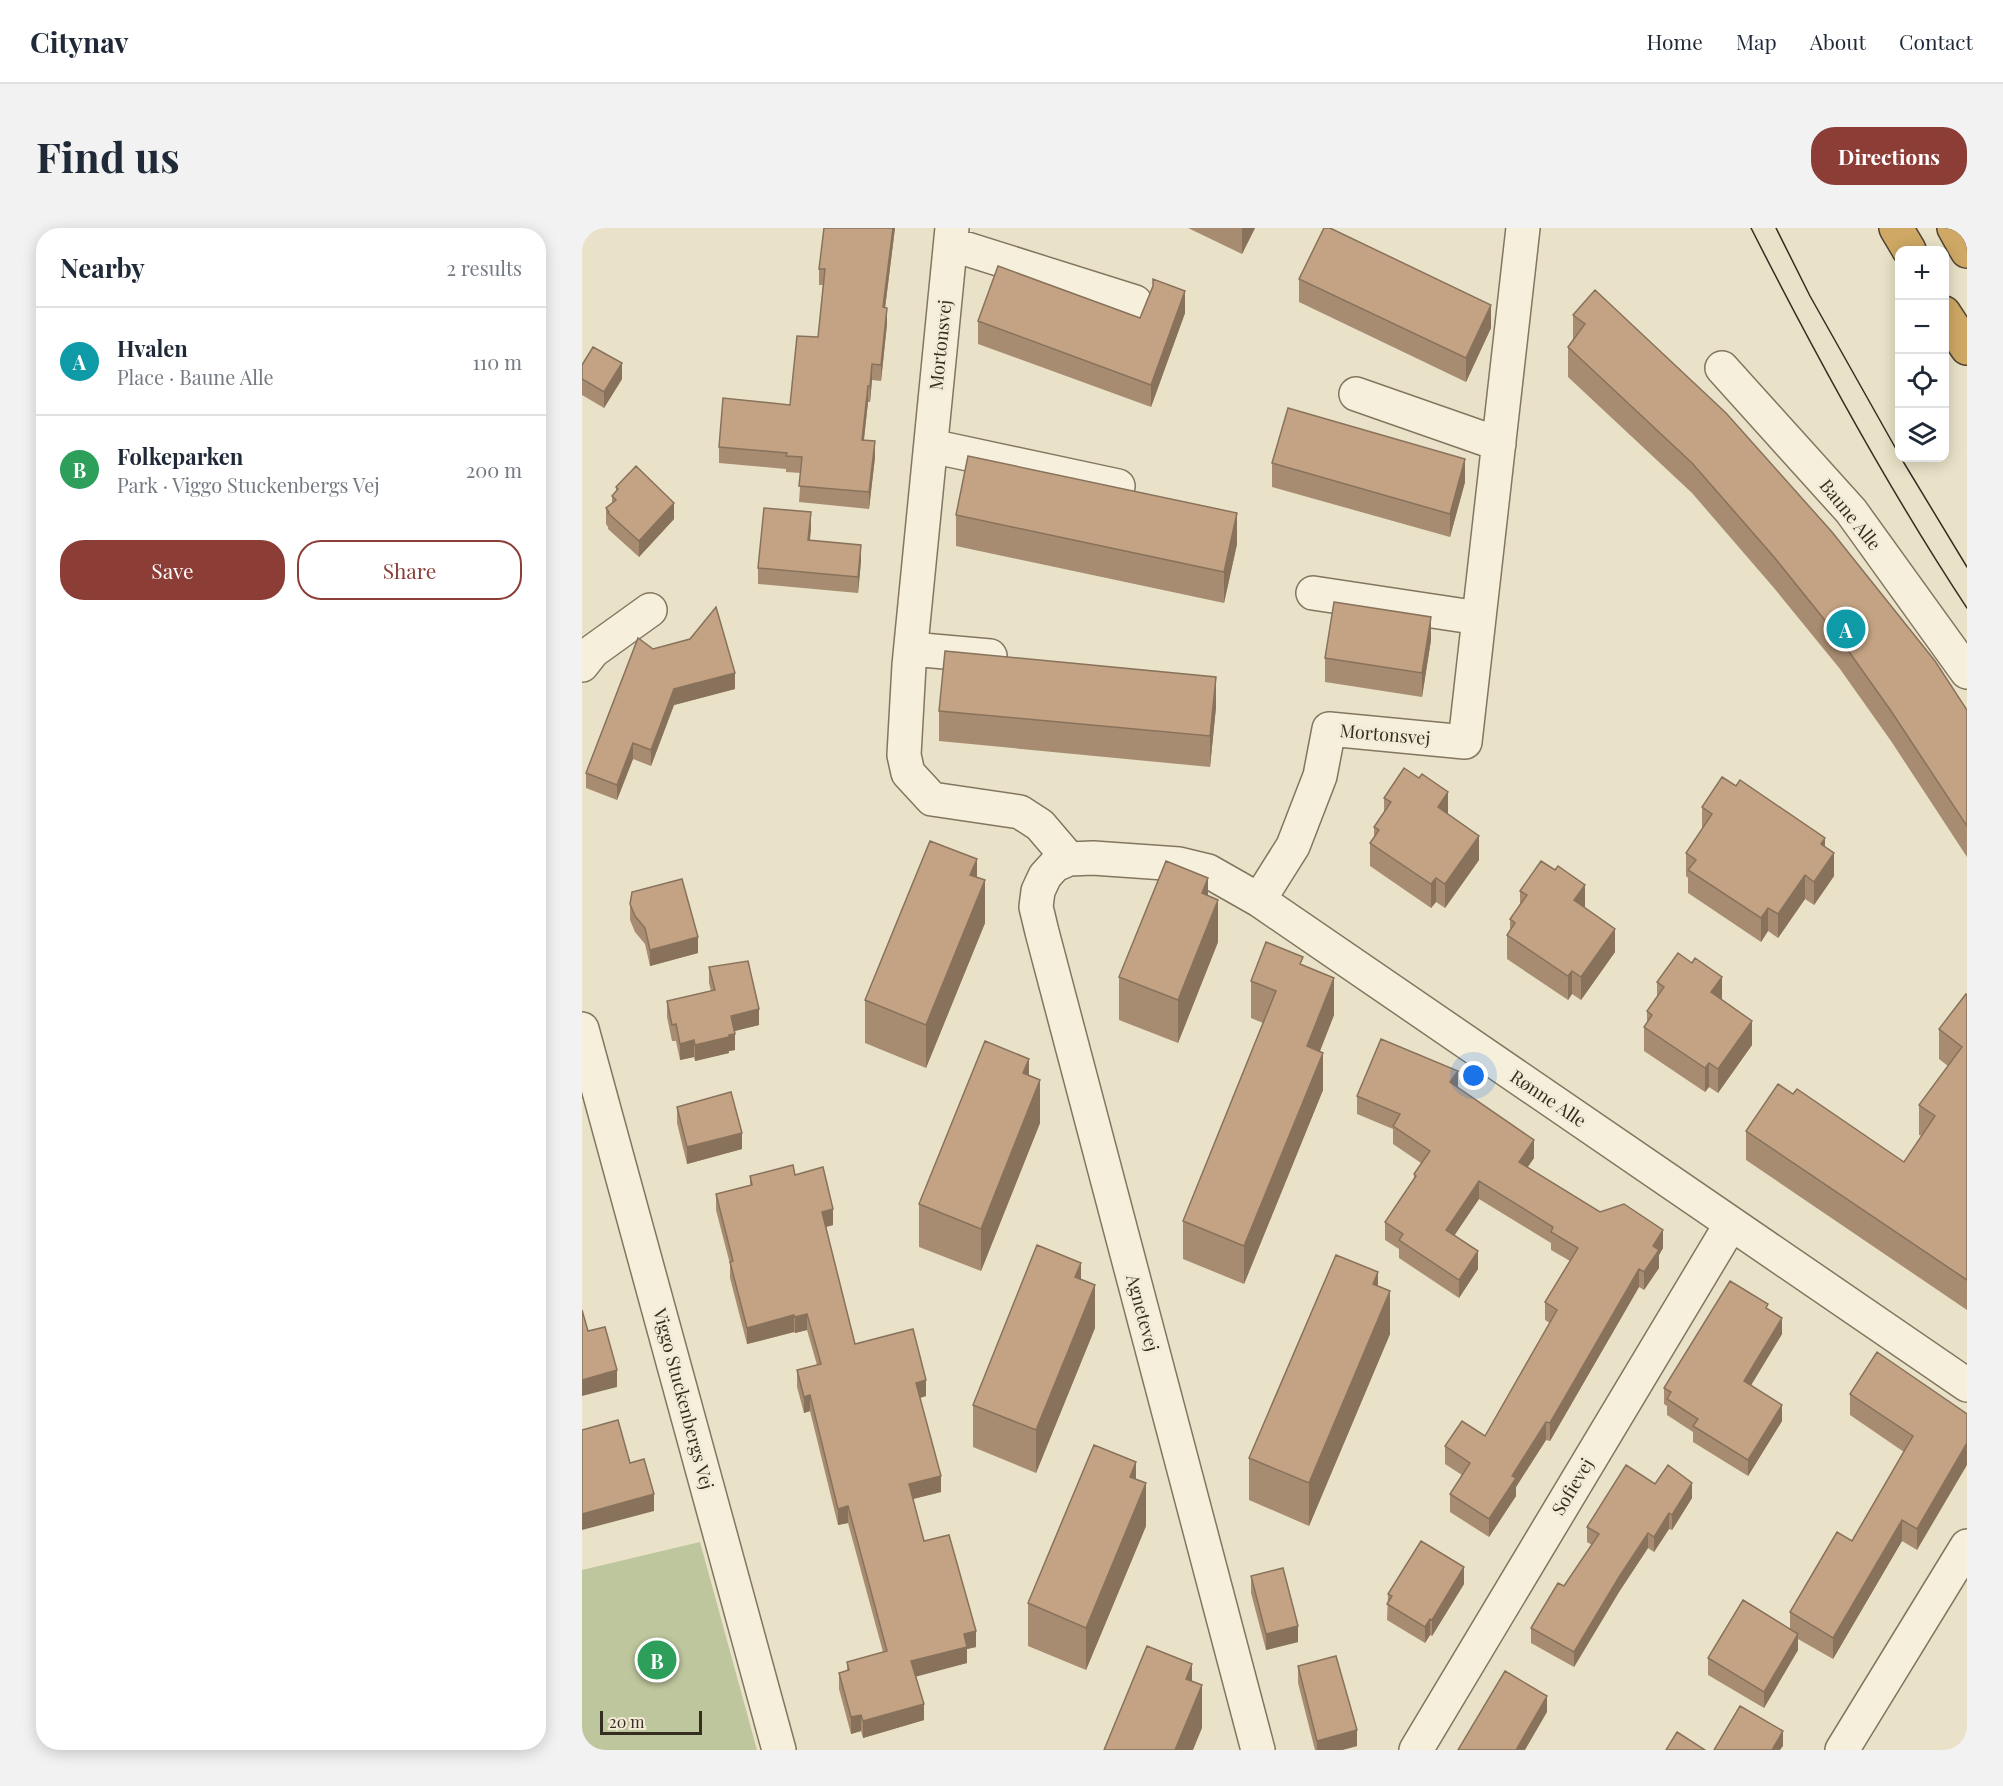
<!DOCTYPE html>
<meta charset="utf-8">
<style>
body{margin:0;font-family:"Playfair Display",serif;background:#f2f2f3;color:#1f2937}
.controls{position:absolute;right:18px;top:18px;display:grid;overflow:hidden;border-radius:12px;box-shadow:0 3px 15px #0003}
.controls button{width:54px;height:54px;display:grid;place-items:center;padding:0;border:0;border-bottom:2px solid #e0e1e3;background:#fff;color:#1f2937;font:30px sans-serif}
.scale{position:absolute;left:18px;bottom:15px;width:102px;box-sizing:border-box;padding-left:6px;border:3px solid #362d21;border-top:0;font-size:16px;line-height:21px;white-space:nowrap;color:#362d21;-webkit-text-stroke:4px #f2ecd7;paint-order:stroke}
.you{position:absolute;left:892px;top:848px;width:21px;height:21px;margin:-15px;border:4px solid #fff;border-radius:50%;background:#1a73e8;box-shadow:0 0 0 9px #1a73e833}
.badge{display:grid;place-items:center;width:39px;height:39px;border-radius:50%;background:#8b3d36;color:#fff;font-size:20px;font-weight:700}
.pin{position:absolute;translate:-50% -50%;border:3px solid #fff;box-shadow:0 2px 6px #0006}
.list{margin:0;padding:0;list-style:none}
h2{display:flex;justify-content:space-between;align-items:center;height:78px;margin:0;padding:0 24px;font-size:26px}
h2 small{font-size:20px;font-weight:400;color:#747a83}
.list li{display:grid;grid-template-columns:39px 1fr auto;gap:18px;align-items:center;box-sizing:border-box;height:108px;padding:0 24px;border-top:2px solid #e0e1e3}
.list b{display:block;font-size:22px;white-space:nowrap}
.list p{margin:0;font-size:20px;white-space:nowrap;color:#747a83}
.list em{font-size:20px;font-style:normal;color:#747a83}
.actions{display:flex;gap:12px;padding:18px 24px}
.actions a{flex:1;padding:14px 0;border:2px solid #8b3d36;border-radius:24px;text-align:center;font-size:21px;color:#8b3d36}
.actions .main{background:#8b3d36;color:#fff}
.icon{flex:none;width:33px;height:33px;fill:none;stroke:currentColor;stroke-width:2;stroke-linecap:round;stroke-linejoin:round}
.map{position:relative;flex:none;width:1385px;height:1522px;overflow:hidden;border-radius:24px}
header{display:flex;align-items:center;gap:36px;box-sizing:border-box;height:84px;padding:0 30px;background:#fff;border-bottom:2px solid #e0e1e3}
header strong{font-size:28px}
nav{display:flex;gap:33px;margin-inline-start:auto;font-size:21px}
.intro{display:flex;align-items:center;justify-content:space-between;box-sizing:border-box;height:144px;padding:0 36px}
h1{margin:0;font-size:42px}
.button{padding:15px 27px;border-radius:24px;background:#8b3d36;color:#fff;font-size:21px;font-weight:700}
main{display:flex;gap:36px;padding:0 36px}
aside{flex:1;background:#fff;border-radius:24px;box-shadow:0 3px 15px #0003}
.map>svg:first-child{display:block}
</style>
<header>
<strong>Citynav</strong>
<nav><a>Home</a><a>Map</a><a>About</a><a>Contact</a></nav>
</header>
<div class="intro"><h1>Find us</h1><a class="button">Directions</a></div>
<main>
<aside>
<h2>Nearby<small>2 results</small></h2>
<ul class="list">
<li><span class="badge" style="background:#0f9aa8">A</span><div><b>Hvalen</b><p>Place · Baune Alle</p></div><em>110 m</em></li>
<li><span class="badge" style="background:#2e9e5b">B</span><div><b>Folkeparken</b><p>Park · Viggo Stuckenbergs Vej</p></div><em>200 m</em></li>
</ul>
<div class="actions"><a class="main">Save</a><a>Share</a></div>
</aside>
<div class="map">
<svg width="1385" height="1522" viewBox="0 0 1385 1522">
<rect width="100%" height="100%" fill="#e9e2c8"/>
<path fill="#bec69d" d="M118,1314L175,1522H0V1342Z"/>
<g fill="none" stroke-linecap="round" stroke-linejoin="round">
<g stroke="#83765f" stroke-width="36">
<path id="minor" d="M370,0L327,437L322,527L326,545L350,571L438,584L458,597L487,631
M369,16L553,74
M1140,140L1269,283L1385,444
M774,166L917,216
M349,218L536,258
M731,365L897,390
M329,421L408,428
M0,437L11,423L68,382
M677,672L711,618L738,548L747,501L883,514L941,0
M0,801L197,1522
M676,1522L460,704L454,679L456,663L463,648L473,637L487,631L511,630L597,636L626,643L677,672L1385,1157
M834,1522L1149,996
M1260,1522L1385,1318"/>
</g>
<g stroke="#524433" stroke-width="36">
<path id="highway" d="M1314,0L1327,22
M1372,0L1385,23
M1362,85L1385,120"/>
</g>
<use href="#minor" stroke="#f5efdb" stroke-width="33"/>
<use href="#highway" stroke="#cea864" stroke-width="33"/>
<path stroke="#362d21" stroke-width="1.5" d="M1169,0C1235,130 1305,259 1385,380
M1194,0L1228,68L1318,228
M1319,230L1385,339"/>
</g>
<path fill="#a88c71" d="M242,0H313L303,80L305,96L299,153L290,152L288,174H286L282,212L293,229L287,281L217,274L219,245L204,244V241L137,235V219L208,177L236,109L241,57H237V41Z
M606,0H673L660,26Z
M717,51L909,100L884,154L717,74Z
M1013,62L1385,482V629L1309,513L1258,441L1192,360L1110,265L986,149V119L991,112V87Z
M603,85L569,179L396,116V93L558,90Z
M0,137L40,151L22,180L0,167Z
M690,235L883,254L868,309L690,259Z
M34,259L92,291L57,329L26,301V299L24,296V280L30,275V268L34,264Z
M374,287L655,316L642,375L374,318Z
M229,300L228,312L279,333L276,365L176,356V340Z
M849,412L840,469L743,454V430Z
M71,421L153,461L92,477L69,538L51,531L35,572L4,560V545Z
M634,479L628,539L357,513V483Z
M802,570L866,587L897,632L863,680L854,674L849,680L788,638V615L792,610V599L802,584Z
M1120,579L1243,619L1252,648L1232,677L1223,671L1196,710L1186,703L1179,714L1106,665V650L1104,648V625L1120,601Z
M395,649L403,695L344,840L283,815V772Z
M938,663L1003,680L1033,724L999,772L990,766L986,772L925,731V707L928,702V691L938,676Z
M48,676L116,725L68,738L63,716L53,704L48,692Z
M636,714L596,815L537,792V749Z
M721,737L752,787L738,823L741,862L662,1056L601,1031V993L681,795L669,790V753Z
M127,739L177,797L152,803L153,822L147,823V825L113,833L112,829L98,832L94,813H90L85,789V773L129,763L127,755Z
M1075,754L1140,771L1170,817L1136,865L1127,859L1123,864L1062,823V799L1065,795V783L1075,769Z
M1385,767V1082L1164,932V903L1211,866L1322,934L1340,908L1337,907V877L1366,838L1357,831V801Z
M447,848L458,895L399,1043L337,1019V976Z
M876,860L952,930L945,939L1018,984L1081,1020L1077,1027V1040L1062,1062L1057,1059L968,1213L964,1212L934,1259V1268L907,1309L868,1284V1266L880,1247L863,1236V1218L903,1208L968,1095L963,1092V1074L988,1033L969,1022V1015L897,971L872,1007L896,1041L877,1070L817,1030V1021L803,1012V994L832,952V946L839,935L811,916V901L775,886V868Z
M95,879L160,921L105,936L95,895Z
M213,947L251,997L244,999L273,1116L344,1168L338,1170L359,1264L331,1271L342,1313L394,1419L385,1421V1435L334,1448L342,1492L281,1510L279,1503L269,1506L257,1461V1445L265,1442V1434L301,1424L266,1295L256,1297L228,1183L222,1185L215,1159V1142L235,1137L225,1102L213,1105L212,1104L165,1116L148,1050V1036L134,982V966L168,957V948Z
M796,1058L808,1106L727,1298L667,1272V1230Z
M1186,1081L1200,1106L1169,1157L1200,1193L1166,1248L1111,1214V1204L1085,1187V1178L1082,1176V1160Z
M513,1100L454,1245L391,1219V1177Z
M1268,1166L1385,1186L1335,1322L1320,1313L1251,1431L1216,1411V1422L1182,1480L1126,1447V1430L1208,1401V1384L1270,1313L1322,1224L1268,1187Z
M1073,1256L1110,1270L1090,1302L1087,1301L1072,1324L1066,1320L1037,1364L992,1439L949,1415V1400L982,1358L1010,1317L1005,1314V1299Z
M564,1298L504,1442L446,1418V1375Z
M669,1348L716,1414L684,1422L669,1365Z
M882,1356L850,1408L848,1407L843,1415L805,1392L806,1366Z
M716,1438L775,1518L760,1522H733L716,1455Z"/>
<path fill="#88725c" d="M311,0H313L301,96V79Z
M660,0H673L660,26Z
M603,63V85L569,179V157Z
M909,77V100L884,154V130Z
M305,80V96L299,153V137Z
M40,135V151L22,180V164Z
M290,136V152L288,174V158Z
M286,158V174L280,228V212Z
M293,213V229L287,281V264Z
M883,231V254L868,309V286Z
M92,275V291L57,329V313Z
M229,284V300L226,328V312Z
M655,285V316L642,375V344Z
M279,317V333L276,365V349Z
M849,389V412L840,469V445Z
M153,445V461L92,477L69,538V522L92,461Z
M634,449V479L628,539V508Z
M51,515V531L35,572V557Z
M866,564V588L856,579Z
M897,608V632L863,680V656Z
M1243,610V633L1239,616Z
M1252,625V648L1232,677V654Z
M395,631V672L403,652V695L344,840V797L388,647Z
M1223,647V671L1196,710V686Z
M626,650V692L620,665Z
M854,650V674L849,680V656Z
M1003,657V681L992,672Z
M636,672V714L596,815V772Z
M1186,680V703L1179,714V690Z
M1033,701V724L999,772V749Z
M116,709V725L68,738V722Z
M990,743V766L986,772V748Z
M1140,749V772L1129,764Z
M752,750V787L725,856V818Z
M177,781V797L149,804V788Z
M1170,793V817L1136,865V841Z
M153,806V822L147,823V825L113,833V817Z
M112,812V829L98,832V816Z
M741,825V862L662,1056V1018Z
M447,831V873L441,845Z
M1127,835V859L1123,864V840Z
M876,843V861L868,854Z
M458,852V895L399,1043V1001Z
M160,905V921L105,936V919Z
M952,912V930L937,952V934Z
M897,953V971L864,1020V1002Z
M251,981V997L240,1000V984Z
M1081,1002V1020L1077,1027V1040L1062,1062V1044L1071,1018Z
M896,1023V1041L877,1070V1052Z
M499,1035V1078L493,1049Z
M1057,1041V1059L968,1213V1195Z
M796,1044V1087L791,1056Z
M513,1057V1100L454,1245V1202Z
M808,1063V1106L727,1298V1255Z
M225,1086V1102L213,1105V1089Z
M212,1087V1104L165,1116V1100Z
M1200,1090V1106L1162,1169V1153Z
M35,1142V1159L0,1168V1152Z
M344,1152V1168L334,1171V1155Z
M228,1167V1183L222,1185V1169Z
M1200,1177V1193L1166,1248V1232Z
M964,1194V1212L934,1259V1268L907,1309V1291L930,1248Z
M1385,1215V1237L1335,1322V1301Z
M554,1234V1277L548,1249Z
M359,1248V1264L327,1272V1256Z
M564,1255V1298L504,1442V1400Z
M1110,1255V1270L1090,1302V1287Z
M72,1266V1283L0,1302V1286Z
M266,1278V1295L256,1297V1281Z
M1087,1285V1301L1072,1324V1309Z
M1320,1292V1313L1251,1431V1410Z
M1066,1305V1320L1037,1364L992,1439V1424L1037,1349Z
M882,1339V1356L850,1408V1392Z
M848,1391V1407L843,1415V1399Z
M716,1398V1414L684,1422V1406Z
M394,1403V1419L385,1421V1435L329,1450V1433L382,1406Z
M1216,1406V1422L1182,1480V1464Z
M610,1436V1479L604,1451Z
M620,1457V1500L611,1522H593Z
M965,1468V1484L943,1522H934Z
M342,1476V1492L281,1510V1493Z
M279,1487V1503L269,1506V1489Z
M775,1502V1518L760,1522H735V1513Z
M1201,1503V1518L1198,1522H1190Z"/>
<path fill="#c3a383" stroke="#88725c" stroke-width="1.5" d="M242,0H311L301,79L305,80L299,137L290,136L288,158H286L280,212L293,213L287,264L217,258L220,229L204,228L205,225L137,219L141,170L208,177L215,108L236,109L243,41H237Z
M742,0H748L909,77L884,130L717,51Z
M416,38L558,90L571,58V51L603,63L569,157L396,93Z
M1013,62L1144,185L1250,304L1353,433L1385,482V598L1309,483L1258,411L1192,329L1110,235L986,119L1003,96L991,87Z
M11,119L40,135L22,164L0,151V137Z
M706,180L883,231L868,286L690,235Z
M386,228L655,285L642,344L374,287Z
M54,238L92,275L57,313L26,285L27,284L24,280L34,272L30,268L36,261L34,259Z
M182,280L229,284L226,312L279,317L276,349L176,340Z
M752,374L849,389L840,445L743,430Z
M134,379L153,445L92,461L69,522L51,515L35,557L4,545L56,410L71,421L108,411Z
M363,423L634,449L628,508L357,483Z
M822,540L837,550L840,546L866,564L856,579L897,608L863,656L854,650L849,656L788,615L797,602L792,599L809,574L802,570Z
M1140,549L1154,558L1158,552L1243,610L1239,616L1252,625L1232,654L1223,647L1196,686L1186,680L1179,690L1106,642L1114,632L1104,625L1130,586L1120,579Z
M348,613L395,631L388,647L403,652L344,797L283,772Z
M584,633L626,650L620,665L636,672L596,772L537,749Z
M959,633L973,642L976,638L1003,657L992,672L1033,701L999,749L990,743L986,748L925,707L933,695L928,691L945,667L938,663Z
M100,651L116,709L68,722L63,700L53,688L48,676L50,664Z
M684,714L721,729L718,736L752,750L725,818L741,825L662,1018L601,993L694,763L669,753Z
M1096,725L1110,735L1113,730L1140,749L1129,764L1170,793L1136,841L1127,835L1123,840L1062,799L1070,787L1065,783L1082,759L1075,754Z
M166,733L177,781L149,788L153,806L147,807V809L113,817L112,812L98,816L94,796L90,797L85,773L133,762L127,739Z
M1384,766L1385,767V1052L1164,903L1196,856L1211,866L1215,861L1322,934L1353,888L1337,877L1380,819L1357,801Z
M799,811L876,843L868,854L952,912L937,934L1018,984L1042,976L1081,1002L1071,1018L1077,1022L1062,1044L1057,1041L968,1195L964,1194L930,1248L934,1250L907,1291L868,1266L888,1235L863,1218L880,1193L903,1208L975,1082L963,1074L996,1020L969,1004L971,999L897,953L864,1002L896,1023L877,1052L817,1012L821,1006L803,994L834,948L832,946L848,923L811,898L818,886L775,868Z
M403,813L447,831L441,845L458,852L399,1001L337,976Z
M149,864L160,905L105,919L95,879Z
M211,937L213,947L241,939L251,981L240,984L273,1116L331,1101L344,1152L334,1155L359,1248L327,1256L342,1313L367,1307L394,1403L382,1406L385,1419L329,1433L342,1476L281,1493L279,1487L269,1489L257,1445L267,1442L265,1434L305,1423L266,1278L256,1281L228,1167L222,1169L215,1142L239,1136L225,1086L213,1089L212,1087L165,1100L148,1034L151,1033L134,966L170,957L168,948Z
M455,1017L499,1035L493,1049L513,1057L454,1202L391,1177Z
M754,1027L796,1044L791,1056L808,1063L727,1255L667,1230Z
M1148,1053L1186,1076L1184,1080L1200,1090L1162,1153L1200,1177L1166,1232L1111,1198L1116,1191L1085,1171L1089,1164L1082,1160Z
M0,1082L6,1103L23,1099L35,1142L0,1152Z
M1295,1124L1385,1186V1215L1335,1301L1320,1292L1251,1410L1208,1384L1255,1304L1270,1313L1331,1208L1268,1166Z
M36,1192L48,1235L62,1231L72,1266L0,1286V1202Z
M512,1217L554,1234L548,1249L564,1255L504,1400L446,1375Z
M1044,1237L1073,1256L1086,1237L1110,1255L1090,1287L1087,1285L1072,1309L1066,1305L1037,1349L992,1424L949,1400L976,1355L982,1358L1017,1306L1005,1299Z
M839,1313L882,1339L850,1392L848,1391L843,1399L805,1376L810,1368L806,1366Z
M701,1340L716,1398L684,1406L669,1348Z
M1161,1372L1216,1406L1182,1464L1126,1430Z
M565,1418L610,1436L604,1451L620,1457L593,1522H522Z
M754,1428L775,1502L735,1513L716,1438Z
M923,1443L965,1468L934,1522H876Z
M1158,1478L1201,1503L1190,1522H1132Z
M1095,1504L1123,1522H1084Z"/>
<g text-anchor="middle" stroke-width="5" stroke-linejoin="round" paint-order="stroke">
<g font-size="18" fill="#362d21" stroke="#f2ecd7">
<text transform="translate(359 117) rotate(-84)" y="6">Mortonsvej</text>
<text transform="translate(1268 287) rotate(51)" y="6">Baune Alle</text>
<text transform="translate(803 507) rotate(5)" y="6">Mortonsvej</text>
<text transform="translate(966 871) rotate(34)" y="6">Rønne Alle</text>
<text transform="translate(560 1085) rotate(75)" y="6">Agnetevej</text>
<text transform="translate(101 1171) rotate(75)" y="6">Viggo Stuckenbergs Vej</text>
<text transform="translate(991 1259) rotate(-59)" y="6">Sofievej</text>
</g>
</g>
</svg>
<div class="controls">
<button>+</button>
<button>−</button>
<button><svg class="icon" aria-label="locate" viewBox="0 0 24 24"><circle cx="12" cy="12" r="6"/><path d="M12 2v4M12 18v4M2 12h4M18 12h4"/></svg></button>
<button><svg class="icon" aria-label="layers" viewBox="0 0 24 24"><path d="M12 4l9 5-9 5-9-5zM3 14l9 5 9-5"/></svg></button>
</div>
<div class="scale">20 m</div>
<div class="you"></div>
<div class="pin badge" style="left:1264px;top:401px;background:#0f9aa8">A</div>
<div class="pin badge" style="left:75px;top:1432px;background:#2e9e5b">B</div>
</div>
</main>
